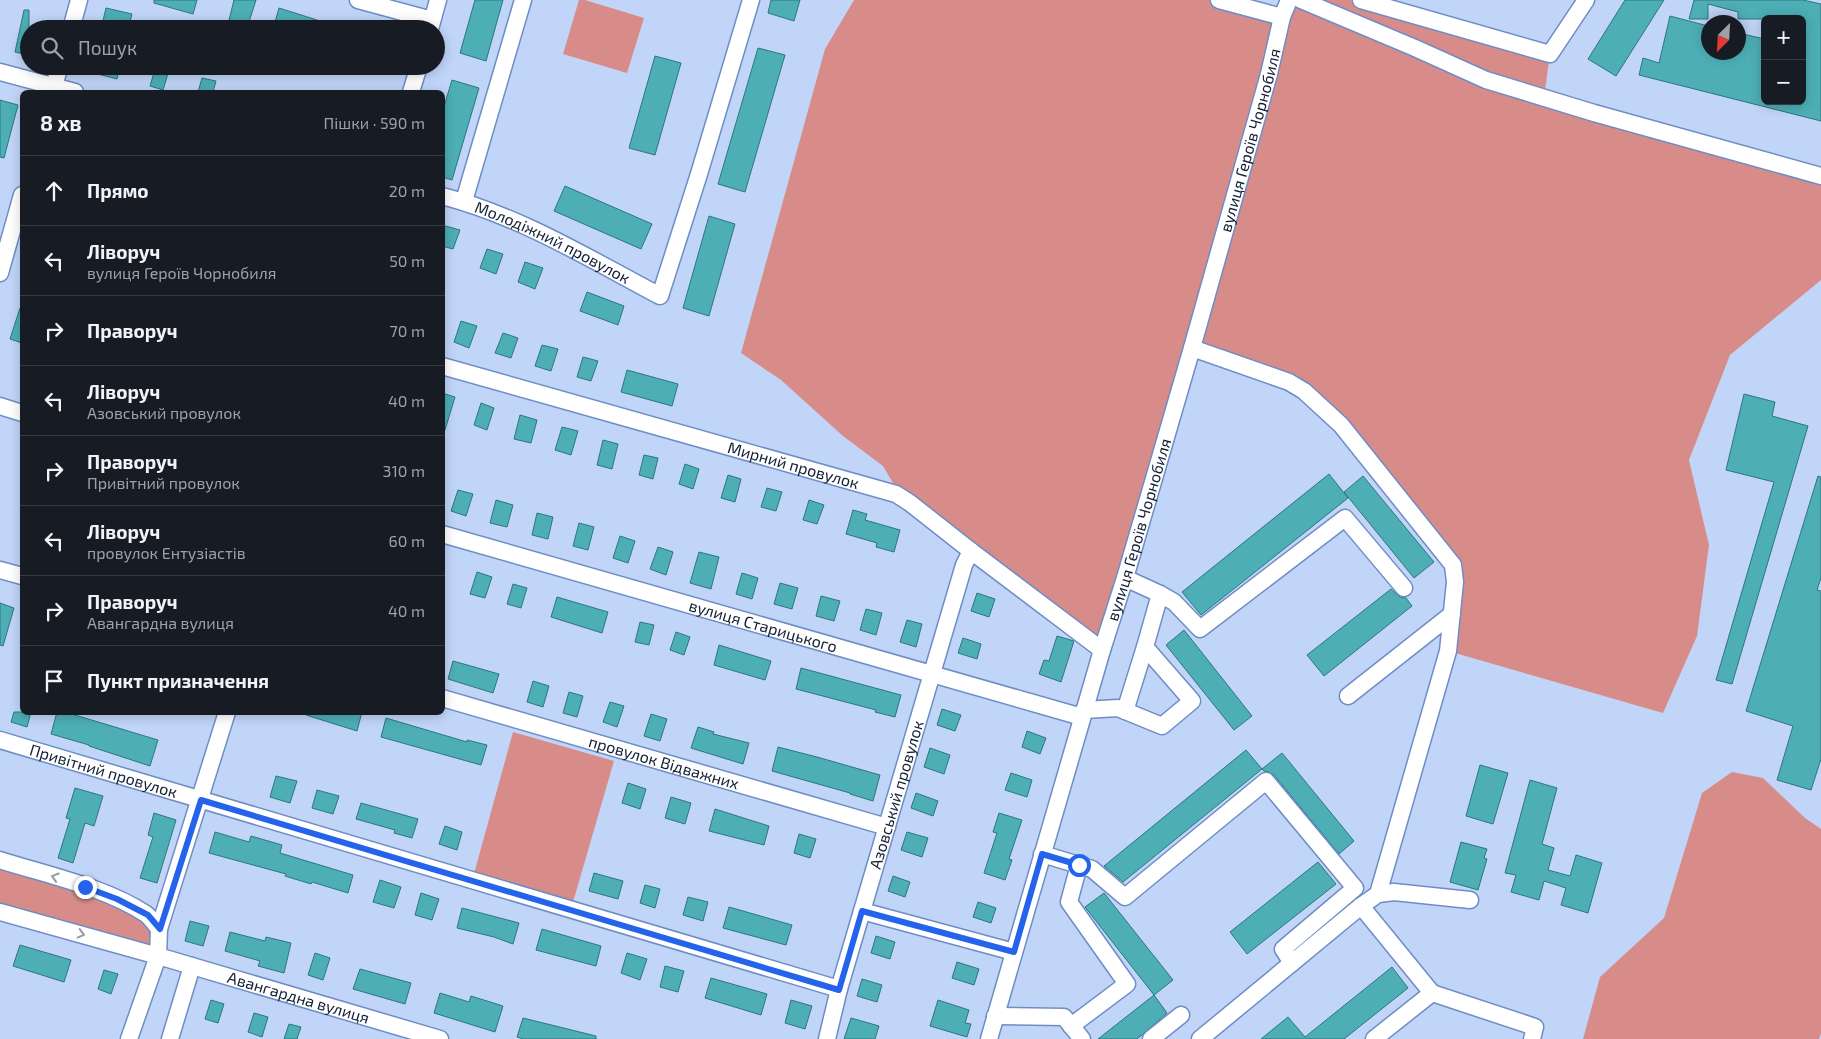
<!DOCTYPE html>
<html lang="uk">
<meta charset="utf-8">
<style>
body{margin:0;font-family:"Exo 2",sans-serif;background:#242831;color:#f1f3f6}
.controls{position:absolute;right:15px;top:15px;display:grid;overflow:hidden;border-radius:8px;box-shadow:0 2px 12px #0003}
.controls button{width:45px;height:45px;display:grid;place-items:center;padding:0;border:0;border-bottom:1px solid #363941;background:#171b24;color:#f1f3f6;font:25px sans-serif}
.compass{position:absolute;left:1701px;top:15px;width:45px;height:45px;border-radius:50%;background:#171b24;box-shadow:0 2px 12px #0003;rotate:204deg}
.stop{position:absolute;width:15px;height:15px;margin:-11px;border:4px solid #2563eb;border-radius:50%;background:#fff}
.stop.end{background:#2563eb;border-color:#fff;box-shadow:0 1px 5px #0008}
.list{margin:0;padding:0;list-style:none}
h2{display:flex;justify-content:space-between;align-items:center;height:65px;margin:0;padding:0 20px;font-size:21px}
h2 small{font-size:16px;font-weight:400;color:#9ea1a6}
.list li{display:grid;grid-template-columns:32px 1fr auto;gap:15px;align-items:center;box-sizing:border-box;height:70px;padding:0 20px;border-top:1px solid #363941}
.list b{display:block;font-size:19px;white-space:nowrap}
.list p{margin:0;font-size:16px;white-space:nowrap;color:#9ea1a6}
.list em{font-size:16px;font-style:normal;color:#9ea1a6}
.icon{flex:none;width:28px;height:28px;fill:none;stroke:currentColor;stroke-width:2;stroke-linecap:round;stroke-linejoin:round}
.map{position:relative;flex:none;width:1821px;height:1039px;overflow:hidden}
.search{position:absolute;background:#171b24;box-shadow:0 2px 12px #0003;left:20px;top:20px;width:425px;height:55px;display:flex;align-items:center;gap:12px;box-sizing:border-box;padding:0 18px;border-radius:28px;color:#9ea1a6;font-size:19px}
.panel{position:absolute;background:#171b24;box-shadow:0 2px 12px #0003;left:20px;top:90px;width:425px;height:625px;border-radius:8px}
.map>svg:first-child{display:block}
</style>
<div class="map">
<svg width="1821" height="1039" viewBox="0 0 1821 1039">
<rect width="100%" height="100%" fill="#c1d5f9"/>
<path fill="#d88c89" d="M579,0H585L644,18L627,73L563,54Z
M854,0H1226L1282,17L1152,477L1097,642L922,508L893,483L883,466L843,436L781,380L741,353L825,49Z
M1289,0H1361L1550,54L1544,97L1821,176V280L1730,355L1689,460L1709,545L1697,636L1663,713L1448,651L1453,565L1304,391L1192,348Z
M513,732L614,761L571,909L472,881Z
M1732,772L1763,778L1805,818L1821,829V1033L1819,1039H1583L1600,977L1664,918L1702,793Z
M0,860L148,915L158,956L0,912Z"/>
<path fill="#4daeb5" stroke="#2c777c" d="M154,0H197L193,14L154,3Z
M234,0H256L248,25L229,20Z
M475,0H503L486,61L460,53Z
M771,0H800L794,21L768,13Z
M1625,0H1664L1616,76L1588,59Z
M1694,0H1803L1821,4V121L1639,75L1643,58L1659,63L1670,16L1708,26V52H1738V33L1765,39V101H1802V19H1738V12L1708,4V19H1689Z
M106,8L132,14L128,29H101Z
M279,8L336,26V29H273Z
M24,10H29V55L15,52Z
M758,48L785,55L745,192L718,184Z
M655,56L681,63L655,155L629,148Z
M82,66H120L117,79L82,70Z
M156,66L169,70L163,90L150,86Z
M202,78L216,81L213,92H198Z
M452,80L479,88L452,180L442,177V113Z
M0,100L18,105L4,158L0,157Z
M565,186L652,224L641,249L554,211Z
M709,216L735,224L709,316L683,308Z
M442,225L460,230L453,249L442,246Z
M487,249L503,254L496,274L480,268Z
M525,262L543,268L535,289L518,282Z
M587,292L624,306L618,325L580,311Z
M20,308H22V343L10,339Z
M461,321L477,326L469,348L454,342Z
M503,333L518,338L511,358L495,353Z
M542,345L558,349L551,371L535,366Z
M583,357L598,361L591,381L577,377Z
M627,370L678,384L672,406L621,392Z
M442,393L455,397L445,430L442,429Z
M1744,394L1775,402L1772,416L1808,426L1732,684L1716,680L1774,482L1726,470Z
M481,403L494,408L487,430L474,425Z
M520,415L537,420L531,443L514,439Z
M562,427L578,431L571,455L555,450Z
M603,440L618,444L612,469L597,465Z
M644,455L658,458L653,479L639,475Z
M685,464L699,469L693,489L679,484Z
M1329,474L1348,498L1201,615L1182,592Z
M728,475L741,479L735,502L721,498Z
M1363,476L1434,562L1414,578L1344,492Z
M1818,476L1821,477V578L1817,590L1821,591V759L1811,790L1777,780L1793,726L1746,711Z
M767,488L782,492L776,511L761,507Z
M458,490L473,494L466,516L451,511Z
M496,500L513,505L507,527L490,523Z
M809,500L824,505L817,524L803,520Z
M853,510L867,514L865,520L900,530L894,552L876,547L877,543L846,534Z
M537,513L553,517L548,539L532,535Z
M579,523L594,527L588,550L573,546Z
M620,536L635,541L628,563L613,558Z
M658,547L673,552L666,575L650,569Z
M699,552L719,557L711,589L690,583Z
M477,572L492,577L485,598L470,594Z
M742,573L758,578L752,599L736,594Z
M780,583L798,588L792,609L774,604Z
M513,584L527,588L521,608L507,604Z
M1391,589L1400,597L1406,598L1412,606L1324,676L1307,655Z
M977,593L995,599L989,617L971,611Z
M821,596L840,601L834,621L816,616Z
M557,597L608,612L602,633L551,617Z
M0,603L14,608L3,646L0,645Z
M866,609L882,613L876,635L860,630Z
M907,620L922,624L916,647L900,642Z
M640,622L654,625L649,645L635,642Z
M1184,630L1252,716L1234,730L1166,645Z
M676,632L690,637L684,655L670,650Z
M1057,636L1074,641L1061,682L1039,674L1044,660L1049,661Z
M963,638L981,644L977,659L958,653Z
M719,645L771,661L765,680L714,665Z
M453,661L499,674L493,693L448,679Z
M801,668L901,695L895,717L875,712L876,710L796,689Z
M533,681L549,686L543,707L527,702Z
M569,692L583,696L577,717L563,713Z
M610,702L624,706L617,727L603,722Z
M942,709L961,715L955,731L937,725Z
M14,712H31L27,727L11,722Z
M57,712H65L158,740L150,766L89,746V745L51,734Z
M307,712H362L357,731L306,715Z
M651,714L667,719L660,741L644,736Z
M386,718L467,742V740L487,745L481,765L381,737Z
M698,727L714,732L713,734L749,743L743,764L691,748Z
M1027,731L1046,738L1040,754L1022,747Z
M778,747L817,757L880,775L873,801L850,794V793L772,771Z
M930,748L950,755L944,774L924,767Z
M1246,750L1262,769L1123,882L1104,866Z
M1282,753L1354,841L1339,854L1274,775L1269,772L1264,771L1262,769Z
M1480,765L1508,773L1493,824L1466,816Z
M1011,773L1032,780L1027,797L1005,790Z
M276,776L297,781L290,803L270,797Z
M1530,780L1557,788L1542,844L1554,848L1548,870L1570,876L1576,855L1602,863L1588,913L1561,905L1566,888L1544,881L1539,900L1511,892L1516,875L1505,873Z
M628,783L646,789L640,809L622,803Z
M75,788L103,796L94,826L85,823L73,863L58,858L70,819L66,818Z
M317,790L339,796L333,814L312,808Z
M916,793L938,801L933,816L911,808Z
M671,797L691,803L685,824L665,818Z
M361,803L418,819L412,838L394,833L395,830L356,819Z
M715,809L769,826L764,845L709,831Z
M154,813L176,820L157,883L140,878L153,837L148,835Z
M999,813L1022,820L1009,859L1012,860L1005,880L984,873L997,833L993,832Z
M445,826L462,832L457,850L439,844Z
M215,832L249,842L251,836L282,845L280,853L353,875L348,893L312,882L311,884L285,876L286,874L209,853Z
M907,832L928,838L922,857L901,850Z
M799,834L816,839L810,858L794,853Z
M1461,842L1487,849L1484,858L1487,859L1478,890L1450,882Z
M1318,862L1336,884L1247,954L1230,932Z
M594,873L623,881L618,899L589,891Z
M893,876L910,882L905,897L888,891Z
M380,880L401,887L394,908L373,902Z
M645,885L660,889L655,908L640,903Z
M421,893L439,899L432,920L415,915Z
M1104,893L1173,980L1154,995L1085,907Z
M688,897L708,902L703,921L683,915Z
M978,902L996,908L991,923L973,917Z
M729,907L792,925L786,945L723,928Z
M462,908L519,923L513,944L494,937L457,928Z
M190,921L209,926L203,946L185,941Z
M542,929L601,946L596,966L536,950Z
M230,932L265,941L266,937L291,943L284,973L258,966L260,961L225,951Z
M876,936L895,942L890,959L871,953Z
M20,945L71,960L64,982L13,966Z
M315,953L330,958L323,980L308,975Z
M627,953L647,959L640,980L621,973Z
M957,962L979,969L974,985L952,978Z
M665,966L684,971L678,992L660,987Z
M1392,967L1408,988L1344,1039H1261L1288,1017L1305,1037Z
M360,969L411,983L405,1004L353,989Z
M104,970L118,974L111,994L98,989Z
M711,978L767,994L761,1015L705,998Z
M862,979L882,985L877,1002L857,996Z
M440,993L469,1002L471,996L503,1006L495,1032L434,1013Z
M1154,995L1167,1013L1142,1035L1137,1039H1098Z
M211,1000L224,1004L218,1023L205,1019Z
M791,1000L812,1006L805,1029L785,1023Z
M938,1000L969,1010L965,1023L971,1024L967,1037L930,1026Z
M254,1013L268,1017L262,1037L248,1032Z
M523,1018L596,1036V1039H523L517,1037Z
M851,1018L879,1026L875,1039H844Z
M289,1024L301,1027L297,1039H284Z"/>
<g fill="none" stroke-linecap="round" stroke-linejoin="round">
<g stroke="#6e8dc4" stroke-width="19">
<g id="minor">
<path d="M358,0L432,20"/>
<path d="M1219,0L1282,17"/>
<path d="M1301,0L1415,48L1486,80L1594,113L1821,176"/>
<path d="M1361,0L1550,54L1586,0"/>
<path d="M71,29L79,0"/>
<path d="M430,29L438,0"/>
<path d="M0,72L75,92"/>
<path d="M52,92L60,66"/>
<path d="M411,92L419,66"/>
<path id="s1" d="M442,196C520,216 590,259 660,296L699,174L751,0"/>
<path d="M464,201L523,0"/>
<path d="M0,273L22,195"/>
<path d="M1192,348L1289,382L1304,391L1341,425L1453,565L1455,582L1448,651L1378,894"/>
<path id="s2" d="M442,366L896,494L910,503L971,551L1102,650"/>
<path d="M0,406L22,413"/>
<path id="s3" d="M442,534L1082,717"/>
<path d="M0,570L22,576"/>
<path d="M1160,594L1174,602L1200,629L1345,518L1404,588"/>
<path d="M1348,696L1452,614"/>
<path id="s4" d="M442,698L887,827"/>
<path d="M1084,710L1118,708L1162,726L1192,701L1145,647L1160,594L1125,578"/>
<path d="M1125,711L1145,647"/>
<path id="s5" d="M227,712L159,929L158,956L440,1039"/>
<path id="s6" d="M0,740L839,989"/>
<path d="M1042,854L1092,869L1125,897L1266,781L1355,888L1283,949L1292,963"/>
<path d="M0,860C47,875 105,887 146,914C151,918 155,924 159,929"/>
<path d="M1361,906L1432,993"/>
<path d="M862,911L1014,952"/>
<path d="M0,912L158,956L129,1039"/>
<path d="M995,1016L1064,1017L1082,1039"/>
<path d="M1071,1026L1127,984L1069,902L1079,865"/>
<path d="M170,1039L192,966"/>
<path id="s7" d="M827,1039L839,989L964,565L971,551"/>
<path id="s8" d="M989,1039L1102,650L1125,578L1192,348L1269,74L1282,17L1289,0"/>
<path d="M1151,1039L1181,1015"/>
<path d="M1200,1039L1361,906L1378,894L1394,892L1470,900"/>
<path d="M1374,1039L1432,993L1535,1027L1532,1039"/>
</g>
</g>
<use href="#minor" stroke="#fff" stroke-width="16"/>
</g>
<defs><path id="oneway-chevron" d="M-2-3.5L2.5 0L-2 3.5" fill="none" stroke-width="1.6" stroke-linecap="round" stroke-linejoin="round" transform="scale(1.25)"/></defs>
<g stroke="#959aa4">
<use href="#oneway-chevron" transform="translate(55 877) rotate(-163)"/>
<use href="#oneway-chevron" transform="translate(81 934) rotate(15)"/>
</g>
<g fill="none" stroke-linecap="round" stroke-linejoin="round">
<path stroke="#2563eb" stroke-width="6" d="M85,887L117,899L148,915L160,929L201,800L839,990L862,911L1014,952L1042,854L1079,865"/>
</g>
<g text-anchor="middle" stroke-width="4.5" stroke-linejoin="round" paint-order="stroke">
<g font-size="16" fill="#131f35" stroke="#c1d5f9">
<text dy="6" stroke="none"><textPath href="#s8" startOffset="936">вулиця Героїв Чорнобиля</textPath></text>
<text dy="6" stroke="none"><textPath href="#s1" startOffset="120">Молодіжний провулок</textPath></text>
<text dy="6" stroke="none"><textPath href="#s2" startOffset="365">Мирний провулок</textPath></text>
<text dy="6" stroke="none"><textPath href="#s8" startOffset="531">вулиця Героїв Чорнобиля</textPath></text>
<text dy="6" stroke="none"><textPath href="#s3" startOffset="334">вулиця Старицького</textPath></text>
<text dy="6" stroke="none"><textPath href="#s4" startOffset="231">провулок Відважних</textPath></text>
<text dy="6" stroke="none"><textPath href="#s6" startOffset="108">Привітний провулок</textPath></text>
<text dy="6" stroke="none"><textPath href="#s7" startOffset="254">Азовський провулок</textPath></text>
<text dy="6" stroke="none"><textPath href="#s5" startOffset="401">Авангардна вулиця</textPath></text>
</g>
</g>
</svg>
<div class="controls">
<button>+</button>
<button>−</button>
</div>
<svg class="compass" viewBox="-18 -18 36 36"><path d="M0-13l5 13h-10z" fill="#e53935"/><path d="M0 13l5-13h-10z" fill="#9ea1a6"/></svg>
<div class="stop" style="left:1079px;top:865px"></div>
<div class="stop end" style="left:85px;top:887px"></div>
<div class="search"><svg class="icon" aria-label="search" viewBox="0 0 24 24"><circle cx="10" cy="10" r="6"/><path d="M15 15l6 6"/></svg>Пошук</div>
<section class="panel">
<h2>8 хв<small>Пішки · 590 m</small></h2>
<ul class="list">
<li><svg class="icon" aria-label="ahead" viewBox="0 0 24 24"><path d="M12 20V5M6 11l6-6 6 6"/></svg><div><b>Прямо</b></div><em>20 m</em></li>
<li><svg class="icon" aria-label="left" viewBox="0 0 24 24"><path d="M17 20v-9H6M10 6l-5 5 5 5"/></svg><div><b>Ліворуч</b><p>вулиця Героїв Чорнобиля</p></div><em>50 m</em></li>
<li><svg class="icon" aria-label="right" viewBox="0 0 24 24"><path d="M7 20v-9h11M14 6l5 5-5 5"/></svg><div><b>Праворуч</b></div><em>70 m</em></li>
<li><svg class="icon" aria-label="left" viewBox="0 0 24 24"><path d="M17 20v-9H6M10 6l-5 5 5 5"/></svg><div><b>Ліворуч</b><p>Азовський провулок</p></div><em>40 m</em></li>
<li><svg class="icon" aria-label="right" viewBox="0 0 24 24"><path d="M7 20v-9h11M14 6l5 5-5 5"/></svg><div><b>Праворуч</b><p>Привітний провулок</p></div><em>310 m</em></li>
<li><svg class="icon" aria-label="left" viewBox="0 0 24 24"><path d="M17 20v-9H6M10 6l-5 5 5 5"/></svg><div><b>Ліворуч</b><p>провулок Ентузіастів</p></div><em>60 m</em></li>
<li><svg class="icon" aria-label="right" viewBox="0 0 24 24"><path d="M7 20v-9h11M14 6l5 5-5 5"/></svg><div><b>Праворуч</b><p>Авангардна вулиця</p></div><em>40 m</em></li>
<li><svg class="icon" aria-label="arrive" viewBox="0 0 24 24"><path d="M6 21V4h12l-3 4 3 4H6"/></svg><div><b>Пункт призначення</b></div></li>
</ul>
</section>
</div>
